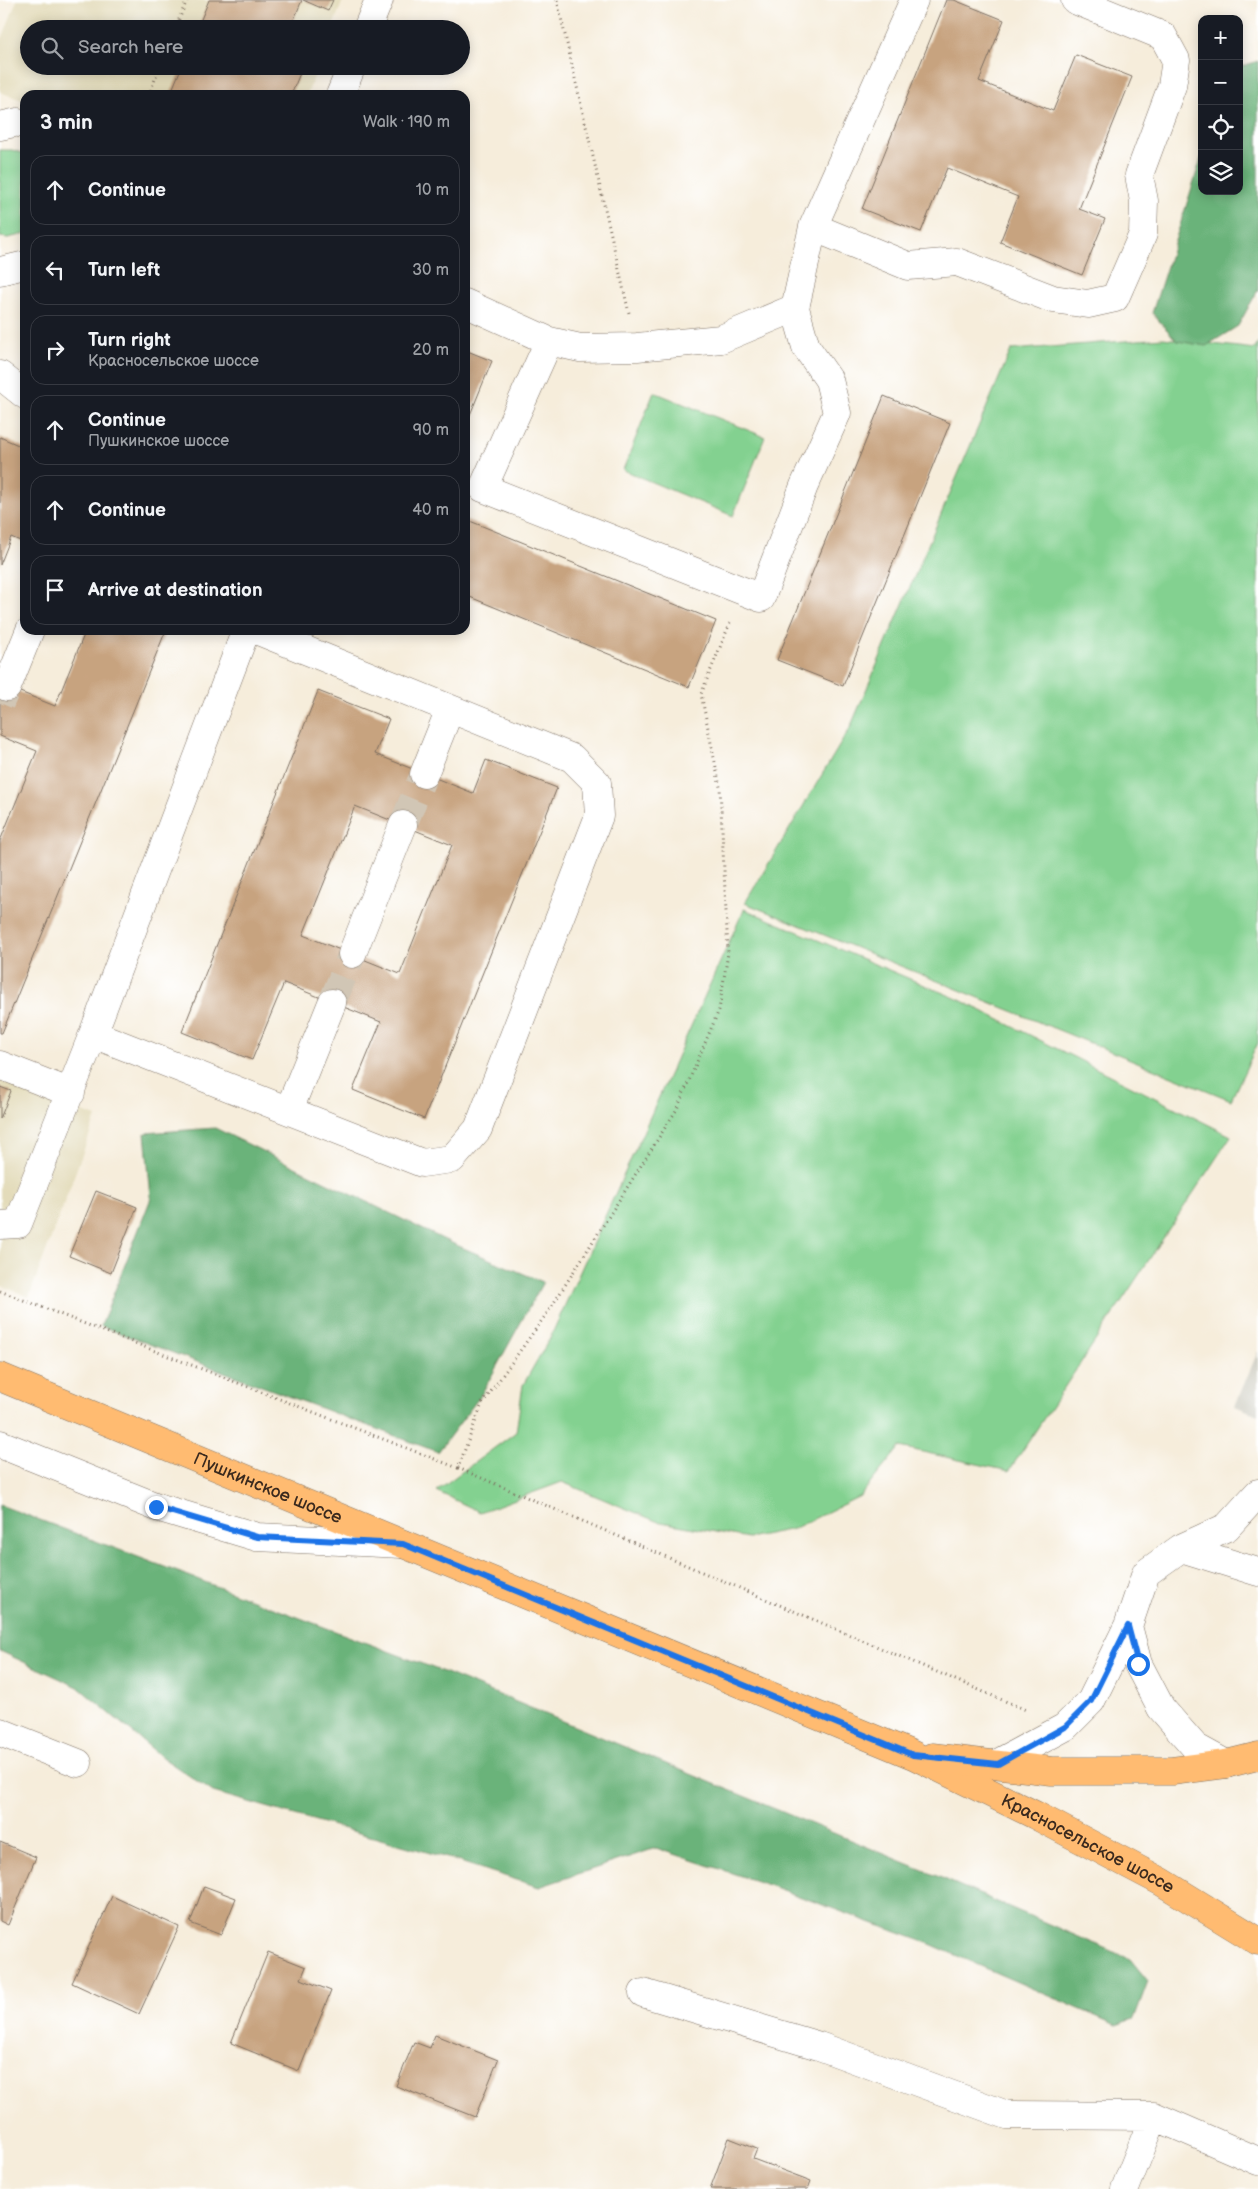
<!DOCTYPE html>
<meta charset="utf-8">
<style>
body{margin:0;font-family:"Balsamiq Sans",sans-serif;background:#242831;color:#f1f3f6}
.controls{position:absolute;right:15px;top:15px;display:grid;overflow:hidden;border-radius:10px;box-shadow:0 2px 12px #0003}
.controls button{width:45px;height:45px;display:grid;place-items:center;padding:0;border:0;border-bottom:1px solid #363941;background:#171b24;color:#f1f3f6;font:25px sans-serif}
.stop{position:absolute;width:15px;height:15px;margin:-11px;border:4px solid #1a73e8;border-radius:50%;background:#fff}
.stop.end{background:#1a73e8;border-color:#fff;box-shadow:0 1px 5px #0008}
.list{margin:0;padding:0;list-style:none}
h2{display:flex;justify-content:space-between;align-items:center;height:65px;margin:0;padding:0 20px;font-size:21px}
h2 small{font-size:16px;font-weight:400;color:#9ea1a6}
.list li{display:grid;grid-template-columns:32px 1fr auto;gap:15px;align-items:center;box-sizing:border-box;height:70px;margin:0 10px 10px;padding:0 10px;border:1px solid #363941;border-radius:15px}
.list b{display:block;font-size:19px;white-space:nowrap}
.list p{margin:0;font-size:16px;white-space:nowrap;color:#9ea1a6}
.list em{font-size:16px;font-style:normal;color:#9ea1a6}
.icon{flex:none;width:28px;height:28px;fill:none;stroke:currentColor;stroke-width:2;stroke-linecap:round;stroke-linejoin:round}
.map{position:relative;flex:none;width:1258px;height:2189px;overflow:hidden}
.search{position:absolute;background:#171b24;box-shadow:0 2px 12px #0003;left:20px;top:20px;width:450px;height:55px;display:flex;align-items:center;gap:12px;box-sizing:border-box;padding:0 18px;border-radius:28px;color:#9ea1a6;font-size:19px}
.panel{position:absolute;background:#171b24;box-shadow:0 2px 12px #0003;left:20px;top:90px;width:450px;height:545px;border-radius:15px}
.map>svg:first-child{display:block}
</style>
<div class="map">
<svg width="1258" height="2189" viewBox="0 0 1258 2189">
<rect width="100%" height="100%" fill="#fff"/>
<filter id="ink" filterUnits="userSpaceOnUse"><feTurbulence type="fractalNoise" baseFrequency=".02" numOctaves="2"/><feDisplacementMap in="SourceGraphic" scale="10" xChannelSelector="R" yChannelSelector="G"/><feConvolveMatrix kernelMatrix="1 2 1 2 8 2 1 2 1" color-interpolation-filters="sRGB"/></filter>
<filter id="wash" filterUnits="userSpaceOnUse"><feTurbulence type="fractalNoise" baseFrequency=".0096" numOctaves="4" result="noise"/><feDisplacementMap in="SourceGraphic" scale="20" xChannelSelector="R" yChannelSelector="G"/><feGaussianBlur stdDeviation="1.12" result="paint"/><feColorMatrix in="noise" values="0 0 0 0 0 0 0 0 0 0 0 0 0 0 0 0 0 1.4 0 .05"/><feComposite in="paint" operator="in"/></filter>
<g filter="url(#wash)">
<rect width="100%" height="100%" fill="#f6eddb"/>
<path fill="#e3dbba" d="M17,0H343L332,29H29V66H318L307,95H25V101L0,92V44Z
M0,1080L96,1117L29,1297L0,1285Z"/>
<path fill="#c6c5b8" d="M1258,1351V1415L1235,1406Z"/>
<path fill="#83d190" stroke="#5f7e57" d="M0,150H12L25,154V234L8,238L0,237Z
M1163,338L1255,349L1258,343V1043L1231,1100L745,903L850,728L1011,350Z
M654,392L765,437L733,516L623,470Z
M744,909L960,1000L1231,1136L1009,1471L900,1447L860,1496L793,1529L748,1538L656,1521L562,1482L480,1512L436,1491L516,1432L523,1385L551,1336Z"/>
<path fill="#6ab37a" stroke="#526e4c" d="M1258,61V290L1238,326L1206,346L1177,341L1152,313L1202,156V191H1239V67Z
M215,1128L447,1241L543,1282L481,1395L438,1452L101,1326L151,1198L145,1133Z
M0,1505L441,1671L923,1870L1130,1959L1148,1981L1134,2019L1116,2025L930,1944L771,1886L656,1848L539,1887L441,1856L213,1792L163,1758L78,1687L0,1651Z"/>
<g id="blocks">
<path fill="#c7a37f" fill-rule="evenodd" d="M209,0H302L290,29H197Z
M303,0H333L328,11Z
M946,0H954L1004,20L979,81L1053,111L1076,55L1132,77L1079,209L1105,219L1082,275L1000,242L1018,197L947,168L921,232L862,209Z
M182,66H303L291,95H170Z
M465,350L492,361L465,427Z
M884,396L950,423L843,686L777,660Z
M0,437L25,448V543L11,537L0,565Z
M465,519L716,621L689,687L465,595Z
M86,630H166L2,1033H0V841L37,751L0,736V684L55,706Z
M318,691L389,719L375,754L473,793L486,760L557,788L424,1119L353,1090L381,1022L284,983L252,1060L182,1032ZM355,806L452,845L400,974L303,935Z
M0,1087L11,1091L0,1119Z
M96,1191L137,1207L111,1273L69,1256Z
M0,1842L36,1857L8,1925L0,1921Z
M204,1886L236,1898L221,1935L190,1923Z
M112,1896L179,1927L139,2014L72,1983Z
M268,1952L306,1967L301,1979L331,1991L299,2071L231,2043Z
M435,2035L498,2060L475,2117L396,2086L414,2042L430,2048Z
M729,2138L757,2149L753,2159L811,2181L808,2189H710Z"/>
</g>
</g>
<g filter="url(#ink)">
<use href="#blocks" fill-opacity="0" stroke="#7c6e60" stroke-width="1"/>
<g fill="none" stroke-linecap="round" stroke-linejoin="round">
<path stroke="#d1c6b5" stroke-width="28" stroke-dasharray="28 14" stroke-linecap="butt" d="M0,703L7,687
M403,825L424,774
M332,1003L352,954"/>
<g stroke="#7c6e60" stroke-width="29">
<path id="minor" d="M367,29L379,0
M340,95L352,66
M0,126L18,122L25,125
M813,227L908,266L957,262L1053,299L1088,304L1115,298L1143,234L1144,201L1139,175L1172,86L1176,60L1163,36L1075,0
M0,271L25,265
M465,303L549,341L580,348L637,347L721,339L795,308
M549,341L483,488L761,598L804,486L837,413L829,380L806,347L795,308L813,227L914,0
M0,375L25,395
M7,687L30,630
M424,774L450,709
M352,954L403,825
M93,1034L422,1163L452,1159L478,1129L599,816L597,783L572,758L256,630
M0,1065L71,1093
M289,1110L332,1003
M0,1225L18,1224L93,1034L246,630
M0,1444L157,1507L257,1537L402,1544
M1181,1548L1227,1527L1258,1493
M1128,1626L1138,1664L1161,1708L1195,1747L1226,1764
M0,1732L78,1763
M998,1763L1065,1727L1091,1701L1128,1626L1146,1573L1181,1548L1258,1572
M643,1993L819,2046L1007,2115L1154,2116L1258,2161
M1125,2189L1154,2116"/>
</g>
<g stroke="#7c6e60" stroke-width="29">
<g id="major">
<path id="s1" d="M0,1377L913,1755L1035,1815L1162,1882L1258,1941"/>
<path d="M932,1757L1052,1771H1172L1226,1764L1258,1756"/>
</g>
</g>
<path stroke="#7c6e60" stroke-width="3" stroke-dasharray="1 4" stroke-linecap="butt" d="M557,0L629,313
M175,29L187,0
M149,95L160,66
M0,1291L458,1468L482,1404L550,1309L677,1109L719,1010L728,953L720,787L701,694L730,623
M458,1468L1026,1710"/>
<use href="#minor" stroke="#fff" stroke-width="28"/>
<use href="#major" stroke="#ffbb71" stroke-width="28"/>
</g>
</g>
<g fill="none" stroke-linecap="round" stroke-linejoin="round" filter="url(#ink)">
<path stroke="#1a73e8" stroke-width="6" d="M156,1507L257,1537L403,1544L913,1755L998,1764L1065,1727L1091,1701L1128,1626L1138,1664"/>
</g>
<g text-anchor="middle" stroke-width="4" stroke-linejoin="round" paint-order="stroke">
<g font-size="18" fill="#3b2a1e" stroke="#fff">
<text dy="6" stroke="none"><textPath href="#s1" startOffset="290">Пушкинское шоссе</textPath></text>
<text dy="6" stroke="none"><textPath href="#s1" startOffset="1184">Красносельское шоссе</textPath></text>
</g>
</g>
</svg>
<div class="controls">
<button>+</button>
<button>−</button>
<button><svg class="icon" aria-label="locate" viewBox="0 0 24 24"><circle cx="12" cy="12" r="6"/><path d="M12 2v4M12 18v4M2 12h4M18 12h4"/></svg></button>
<button><svg class="icon" aria-label="layers" viewBox="0 0 24 24"><path d="M12 4l9 5-9 5-9-5zM3 14l9 5 9-5"/></svg></button>
</div>
<div class="stop" style="left:1138px;top:1664px"></div>
<div class="stop end" style="left:156px;top:1507px"></div>
<div class="search"><svg class="icon" aria-label="search" viewBox="0 0 24 24"><circle cx="10" cy="10" r="6"/><path d="M15 15l6 6"/></svg>Search here</div>
<section class="panel">
<h2>3 min<small>Walk · 190 m</small></h2>
<ul class="list">
<li><svg class="icon" aria-label="ahead" viewBox="0 0 24 24"><path d="M12 20V5M6 11l6-6 6 6"/></svg><div><b>Continue</b></div><em>10 m</em></li>
<li><svg class="icon" aria-label="left" viewBox="0 0 24 24"><path d="M17 20v-9H6M10 6l-5 5 5 5"/></svg><div><b>Turn left</b></div><em>30 m</em></li>
<li><svg class="icon" aria-label="right" viewBox="0 0 24 24"><path d="M7 20v-9h11M14 6l5 5-5 5"/></svg><div><b>Turn right</b><p>Красносельское шоссе</p></div><em>20 m</em></li>
<li><svg class="icon" aria-label="ahead" viewBox="0 0 24 24"><path d="M12 20V5M6 11l6-6 6 6"/></svg><div><b>Continue</b><p>Пушкинское шоссе</p></div><em>90 m</em></li>
<li><svg class="icon" aria-label="ahead" viewBox="0 0 24 24"><path d="M12 20V5M6 11l6-6 6 6"/></svg><div><b>Continue</b></div><em>40 m</em></li>
<li><svg class="icon" aria-label="arrive" viewBox="0 0 24 24"><path d="M6 21V4h12l-3 4 3 4H6"/></svg><div><b>Arrive at destination</b></div></li>
</ul>
</section>
</div>
